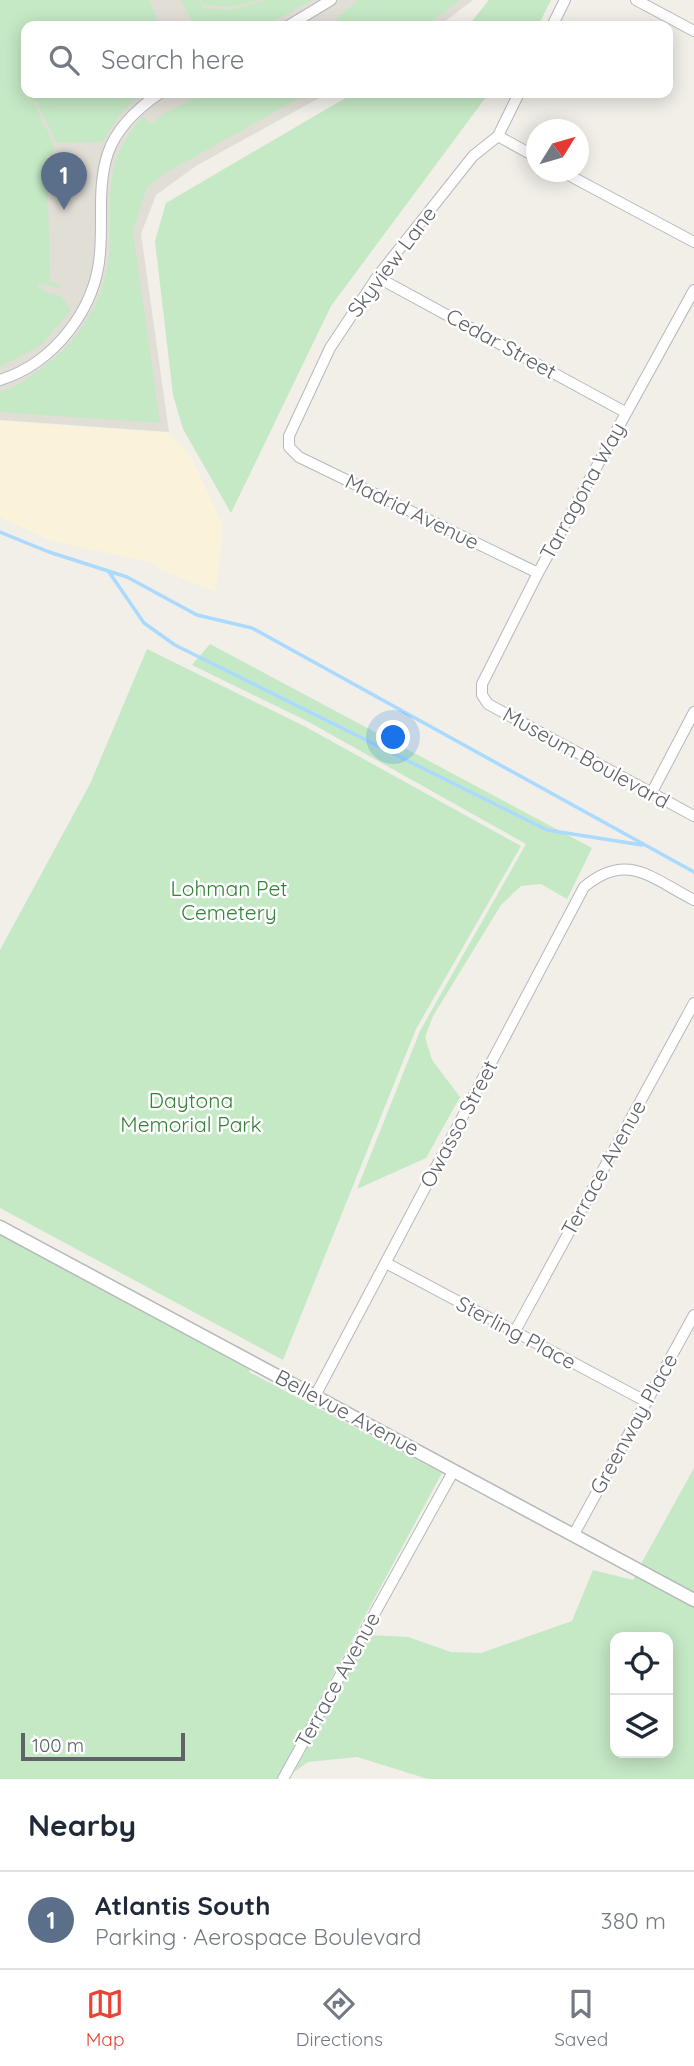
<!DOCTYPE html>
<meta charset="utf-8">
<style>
body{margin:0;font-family:Quicksand,sans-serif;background:#f6f6f7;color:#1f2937}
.controls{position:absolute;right:21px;bottom:21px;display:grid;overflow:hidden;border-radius:14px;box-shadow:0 4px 18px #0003}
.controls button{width:63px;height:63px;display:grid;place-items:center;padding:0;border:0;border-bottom:2px solid #e0e1e3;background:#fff;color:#1f2937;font:35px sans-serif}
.compass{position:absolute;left:526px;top:119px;width:63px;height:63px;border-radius:50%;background:#fff;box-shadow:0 4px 18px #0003;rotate:53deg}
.scale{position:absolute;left:21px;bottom:18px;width:164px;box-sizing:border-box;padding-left:7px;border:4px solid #5f6368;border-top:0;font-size:19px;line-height:24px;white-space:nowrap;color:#5f6368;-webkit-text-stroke:5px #fff;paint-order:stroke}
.you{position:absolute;left:394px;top:738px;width:24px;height:24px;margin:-18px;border:5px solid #fff;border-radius:50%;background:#1a73e8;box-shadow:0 0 0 10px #1a73e833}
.badge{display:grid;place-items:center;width:46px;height:46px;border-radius:50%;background:#ea4335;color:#fff;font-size:23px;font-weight:700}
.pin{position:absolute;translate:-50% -58px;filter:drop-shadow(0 2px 4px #0008)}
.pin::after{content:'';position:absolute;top:37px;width:24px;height:21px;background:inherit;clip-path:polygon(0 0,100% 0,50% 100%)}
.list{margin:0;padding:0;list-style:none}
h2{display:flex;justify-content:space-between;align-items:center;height:91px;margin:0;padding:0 28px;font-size:30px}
h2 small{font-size:23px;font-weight:400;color:#747a83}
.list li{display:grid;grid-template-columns:46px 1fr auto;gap:21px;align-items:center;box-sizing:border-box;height:98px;padding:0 28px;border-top:2px solid #e0e1e3}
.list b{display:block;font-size:26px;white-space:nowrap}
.list p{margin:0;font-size:23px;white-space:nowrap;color:#747a83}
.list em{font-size:23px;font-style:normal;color:#747a83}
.icon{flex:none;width:38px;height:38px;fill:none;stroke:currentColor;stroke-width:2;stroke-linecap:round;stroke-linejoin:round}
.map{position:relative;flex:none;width:694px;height:1779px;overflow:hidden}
.search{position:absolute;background:#fff;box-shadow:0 4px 18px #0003;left:21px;right:21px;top:21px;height:77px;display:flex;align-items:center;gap:18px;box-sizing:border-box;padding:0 24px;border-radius:14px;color:#747a83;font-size:26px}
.sheet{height:189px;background:#fff}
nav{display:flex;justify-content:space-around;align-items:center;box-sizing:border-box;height:98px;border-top:2px solid #e0e1e3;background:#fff;font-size:19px;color:#747a83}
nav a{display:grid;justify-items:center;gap:4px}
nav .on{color:#ea4335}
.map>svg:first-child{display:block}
</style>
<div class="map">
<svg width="694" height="1779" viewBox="0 0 694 1779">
<rect width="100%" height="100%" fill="#f1efe8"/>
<path fill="#e1ded6" d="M0,0H473L439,26H26V93H328L196,166L156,195L141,234L169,432L0,420Z"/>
<path fill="#c5e8c5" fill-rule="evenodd" d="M0,0H149L159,24L151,26L148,21L136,26H26V93H142C126,106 112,124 103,142L57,143L36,101H33L53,143V155L47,156L50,282L60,284L58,288L39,283L37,286L50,294L61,296L71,310L41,345L0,367Z
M181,0H199L202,8L229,10L267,0H312L265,26H195Z
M201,0H259L230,7L202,5Z
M358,0H460L426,26H329Z
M489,0H551L538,26H468Z
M204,93H309L167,172L147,187L133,231L160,423L0,412V392C21,386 37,372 54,358C92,325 111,283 110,231C110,205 108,176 119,152C125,139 134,128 142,116L152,124L163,114Z
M354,93H489L331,306L231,513L183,429L173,395L155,241L166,203Z
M210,644L592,848L567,899L541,884L521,886L501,905L433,1016L425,1037L432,1060L460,1097L426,1158L357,1189L420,1031L526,844L307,721L192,665Z
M147,649L304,726L521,846L416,1029L283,1360L0,1208V950L90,784Z
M0,1234L250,1369L249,1372L442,1473L277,1779H0Z
M694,1468V1593L641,1564Z
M593,1570L633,1580L636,1575L694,1607V1779H428L357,1757L308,1762L294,1772L369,1635L408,1637L451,1652L481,1653L572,1621ZM615,1637H668V1753H615Z"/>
<path fill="#fbf3d9" d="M0,421L169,433L191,456L223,526L216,592L157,568L151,562L52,541L0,517Z"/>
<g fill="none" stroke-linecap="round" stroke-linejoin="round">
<path stroke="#aadaff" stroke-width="3.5" d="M0,532L49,552L127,577L197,615L252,628L694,872
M109,572L144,623L175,645L547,830L642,845"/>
<g stroke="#b5b8bc" stroke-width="12">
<path id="minor" d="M636,0L694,31
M288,26L331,0
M552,26L565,0
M519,93L498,136L473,156L377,277L330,348L289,436V447L299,457L538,573
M498,136L536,157
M563,172L694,242
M377,277L625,412
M694,290L538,573L482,684V695L488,704L694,816
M0,380C54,363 96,309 100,253C103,219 97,186 108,153C117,127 138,108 160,93
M651,794L694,712
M386,1263L647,1402
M514,1333L694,1003
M315,1396L584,887C627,851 651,878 694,900
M574,1534L694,1315
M283,1779L454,1470"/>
</g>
<g stroke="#b5b8bc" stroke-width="15">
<path id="tertiary" d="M0,1227L694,1600"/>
</g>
<use href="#minor" stroke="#fff" stroke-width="10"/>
<use href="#tertiary" stroke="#fff" stroke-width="12"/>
</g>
<g text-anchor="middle" stroke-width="5" stroke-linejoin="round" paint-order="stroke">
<g font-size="21" fill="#5f6368" stroke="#fff">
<text transform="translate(392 262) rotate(-53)" y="7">Skyview Lane</text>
<text transform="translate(501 344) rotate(29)" y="7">Cedar Street</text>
<text transform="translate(583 491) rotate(-61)" y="7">Tarragona Way</text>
<text transform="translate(412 512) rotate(26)" y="7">Madrid Avenue</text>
<text transform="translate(586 758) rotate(29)" y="7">Museum Boulevard</text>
<text transform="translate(459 1124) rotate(-62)" y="7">Owasso Street</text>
<text transform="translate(604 1168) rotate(-61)" y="7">Terrace Avenue</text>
<text transform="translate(516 1333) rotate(28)" y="7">Sterling Place</text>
<text transform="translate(347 1413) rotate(28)" y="7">Bellevue Avenue</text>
<text transform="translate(634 1424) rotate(-61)" y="7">Greenway Place</text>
<text transform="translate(338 1680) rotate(-61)" y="7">Terrace Avenue</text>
</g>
<g font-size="21" fill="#348238" stroke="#fff">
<text x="229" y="896">Lohman Pet<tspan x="229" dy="24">Cemetery</tspan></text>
<text x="191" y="1108">Daytona<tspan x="191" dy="24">Memorial Park</tspan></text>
</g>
</g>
</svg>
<div class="controls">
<button><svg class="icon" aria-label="locate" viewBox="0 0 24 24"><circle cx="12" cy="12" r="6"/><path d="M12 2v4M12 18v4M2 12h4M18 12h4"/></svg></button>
<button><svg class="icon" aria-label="layers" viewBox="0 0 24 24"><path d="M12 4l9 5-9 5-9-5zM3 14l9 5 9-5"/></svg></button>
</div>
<svg class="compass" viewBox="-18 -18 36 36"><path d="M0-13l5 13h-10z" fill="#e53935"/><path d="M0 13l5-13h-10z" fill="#747a83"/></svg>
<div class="scale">100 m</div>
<div class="you"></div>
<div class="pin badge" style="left:64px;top:210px;background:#5c6f8a">1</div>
<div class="search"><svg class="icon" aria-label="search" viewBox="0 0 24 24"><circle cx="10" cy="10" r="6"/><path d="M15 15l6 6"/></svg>Search here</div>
</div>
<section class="sheet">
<h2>Nearby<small></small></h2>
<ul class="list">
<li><span class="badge" style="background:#5c6f8a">1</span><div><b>Atlantis South</b><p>Parking · Aerospace Boulevard</p></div><em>380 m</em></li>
</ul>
</section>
<nav>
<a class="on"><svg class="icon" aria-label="map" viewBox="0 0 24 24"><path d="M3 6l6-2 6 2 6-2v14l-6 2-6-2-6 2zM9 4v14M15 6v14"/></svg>Map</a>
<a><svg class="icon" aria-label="directions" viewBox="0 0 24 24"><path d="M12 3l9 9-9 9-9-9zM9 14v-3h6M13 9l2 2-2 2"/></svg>Directions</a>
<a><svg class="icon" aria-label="saved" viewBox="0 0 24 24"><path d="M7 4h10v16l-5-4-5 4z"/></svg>Saved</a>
</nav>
